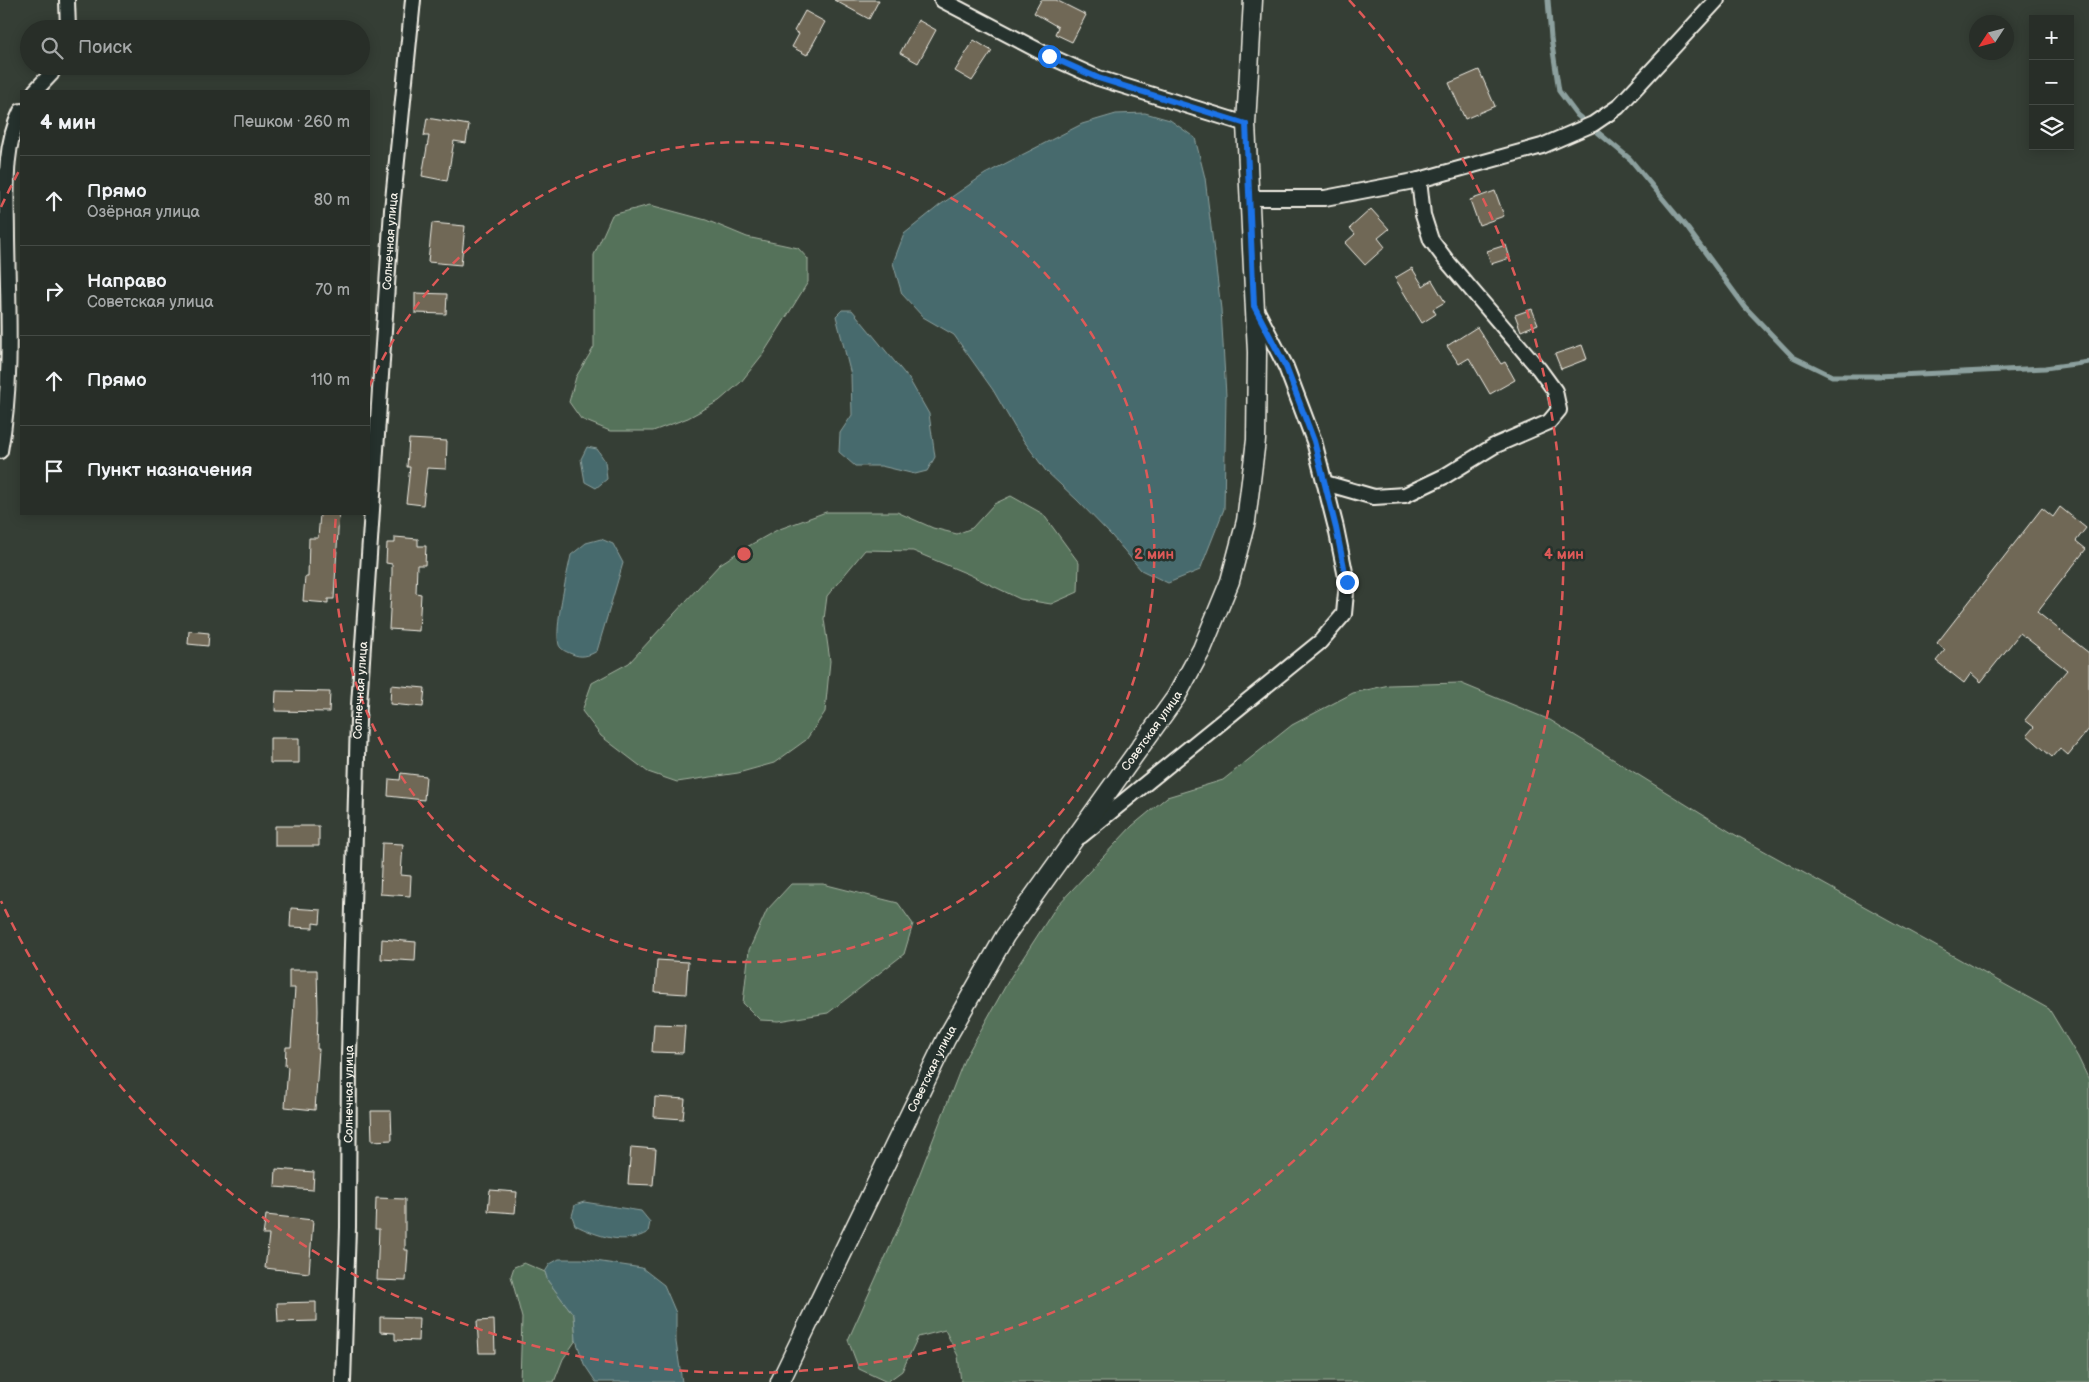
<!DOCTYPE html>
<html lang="ru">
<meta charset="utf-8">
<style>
body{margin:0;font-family:"Balsamiq Sans",sans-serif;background:#303630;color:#f1f3f6}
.controls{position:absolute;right:15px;top:15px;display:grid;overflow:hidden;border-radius:0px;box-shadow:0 2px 12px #0003}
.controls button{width:45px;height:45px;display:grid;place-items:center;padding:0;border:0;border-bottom:1px solid #444a45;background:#282e28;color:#f1f3f6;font:25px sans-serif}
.compass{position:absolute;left:1969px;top:15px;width:45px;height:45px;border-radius:50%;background:#282e28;box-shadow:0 2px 12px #0003;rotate:234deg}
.stop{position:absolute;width:15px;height:15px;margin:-11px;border:4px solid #1a73e8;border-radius:50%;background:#fff}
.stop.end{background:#1a73e8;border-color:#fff;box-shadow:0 1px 5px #0008}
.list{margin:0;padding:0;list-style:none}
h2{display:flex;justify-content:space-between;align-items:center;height:65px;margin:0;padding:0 20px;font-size:21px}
h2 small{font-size:16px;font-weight:400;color:#a5a8a8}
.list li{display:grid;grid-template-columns:32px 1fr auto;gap:15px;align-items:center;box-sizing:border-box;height:90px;padding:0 20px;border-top:1px solid #444a45}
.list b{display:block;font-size:19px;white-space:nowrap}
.list p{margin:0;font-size:16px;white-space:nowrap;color:#a5a8a8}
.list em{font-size:16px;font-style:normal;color:#a5a8a8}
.icon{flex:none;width:28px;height:28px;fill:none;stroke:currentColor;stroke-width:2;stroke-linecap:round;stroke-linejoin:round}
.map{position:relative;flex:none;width:2089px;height:1382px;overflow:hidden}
.search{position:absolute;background:#282e28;box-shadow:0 2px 12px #0003;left:20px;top:20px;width:350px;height:55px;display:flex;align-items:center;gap:12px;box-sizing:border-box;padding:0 18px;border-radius:28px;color:#a5a8a8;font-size:19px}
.panel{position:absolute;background:#282e28;box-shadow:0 2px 12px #0003;left:20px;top:90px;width:350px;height:425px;border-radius:0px}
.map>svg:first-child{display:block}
</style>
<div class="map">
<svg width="2089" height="1382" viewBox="0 0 2089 1382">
<rect width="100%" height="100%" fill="#353e35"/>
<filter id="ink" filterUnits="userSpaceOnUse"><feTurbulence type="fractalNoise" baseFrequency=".02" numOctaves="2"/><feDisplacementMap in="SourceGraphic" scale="10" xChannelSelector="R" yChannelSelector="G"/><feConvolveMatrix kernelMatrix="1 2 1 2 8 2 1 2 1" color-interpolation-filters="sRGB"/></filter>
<g filter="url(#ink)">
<path fill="#55725a" stroke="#a4b2a1" d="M650,205L706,220L747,237L798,248L808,259V282L787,316L763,354L741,382L719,401L688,418L653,431H610L581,419L569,402L576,377L594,347V255L612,215Z
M1011,496L1043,514L1079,563L1078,592L1051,604L1020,599L968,574L913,551L865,550L827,596L824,619L830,661L825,712L806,740L774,763L738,773L677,782L648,772L601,736L582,711L592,683L629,663L720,564L745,548L777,530L826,512H897L933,528L957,534L972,528L994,504Z
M1460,683L1550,720L1732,833L2049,1009L2078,1057L2089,1080V1382H961L958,1356L945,1330L918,1337L902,1371L887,1382L859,1369L848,1340L899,1227L964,1060L1010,978L1056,907L1132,826L1167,797L1223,780L1292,725L1353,693L1389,685Z
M791,884H823L898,903L913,924L904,954L828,1013L778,1021L760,1020L743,1003L749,950L767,910Z
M524,1263L545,1272L548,1281L574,1315L576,1340L563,1359L554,1382H520L522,1318L511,1276L514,1267Z"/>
<path fill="#476a6d" stroke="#8ca09e" d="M1145,113L1170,120L1195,138L1205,178L1221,309L1226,396L1224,509L1200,570L1168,583L1141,570L1112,536L1077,500L1046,471L1018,433L993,390L954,335L923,317L902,294L893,263L904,234L940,205L985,174L1082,124L1116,114Z
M842,310H852L909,379L929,414L935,457L927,471L915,474L881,466H855L839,452L840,433L852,415L851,375L836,316Z
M587,447L597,449L605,461L607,479L596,488L585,482L581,459Z
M601,539L613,544L623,563L597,651C589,656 581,658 572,654C567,652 561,650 559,645C554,627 567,575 571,555L586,543Z
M584,1202L641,1211L650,1222L648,1232C625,1246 597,1236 575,1225L572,1216L575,1205Z
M559,1259H582L642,1268L664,1285L676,1313V1342L682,1382H596L584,1364L576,1340L574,1315L548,1281L545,1272L550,1264Z"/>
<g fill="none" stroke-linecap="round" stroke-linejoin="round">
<path stroke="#8ca09e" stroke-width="5" d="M1548,0L1551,38L1559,91L1577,115L1630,159L1688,229L1745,307L1793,357L1832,376H1878L2045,368L2089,362"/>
</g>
<path fill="#6f6857" stroke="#f4f1e8" d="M834,0H879L869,19Z
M1041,0H1056L1086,15L1072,42L1055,34L1058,27L1034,13Z
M805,11L825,22L807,55L792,47L799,34L794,31Z
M918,20L936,30L918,63L900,53Z
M974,40L992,51L972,81L955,71Z
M1479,70L1495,106L1465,119L1449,83Z
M427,118L469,125L466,143L454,141L447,181L422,176L429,136H424Z
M1495,191L1504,216L1479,225L1470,200Z
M1371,209L1389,229L1378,238L1385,247L1365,265L1345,243L1355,234L1350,228Z
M432,223L465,226L461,265L428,262Z
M1506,245L1510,258L1491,264L1487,251Z
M1412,268L1423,286L1432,280L1445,302L1433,309L1436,314L1422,323L1395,278Z
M415,293L447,294L446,314L415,313Z
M1532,309L1538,324L1521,331L1515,315Z
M1477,327L1501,364L1505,362L1515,380L1490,394L1469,358L1459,364L1447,346Z
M1582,345L1587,359L1561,369L1555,354Z
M409,439L447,441L446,469L427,468L423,505L406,503L410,467H407Z
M2060,507L2086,528L2076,541L2086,549L2037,612L2089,653V729L2068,755L2060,748L2052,757L2027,735L2034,727L2025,720L2067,670L2020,633L1981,682L1971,673L1964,683L1936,661L1945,650L1937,643L2042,508L2053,517Z
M320,514H339L334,599H328V603L303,601L305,577H308L309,538H318Z
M395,537L418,539V546H426L425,565H417L416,593L421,594L419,631L389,629L392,573V564L386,563L387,543H395Z
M189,631L209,633L208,646L188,644Z
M391,685L425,688L423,707L390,704Z
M276,691L330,692L329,712L275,711Z
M270,738H299V763H270Z
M401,773L426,776L424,800L388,796L389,779L400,780Z
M275,826H319V846H275Z
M382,843L403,844L401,875L411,876L410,896L380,894Z
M291,908L321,910L320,924L313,923V928L290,927Z
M382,939L416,942L415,961L381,959Z
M657,960L688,962L686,994L655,992Z
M289,970H317L318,1011L317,1049H319L315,1110L285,1107L288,1067L285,1066L286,1047H291L295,988H289Z
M654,1024L685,1025L683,1053L652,1052Z
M655,1097L685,1099L683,1119L654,1117Z
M371,1111H391L392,1140L372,1141Z
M631,1147L656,1149L653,1185L628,1184Z
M276,1169L314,1172L313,1190L275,1187Z
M490,1190L517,1192L515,1213L488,1211Z
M376,1198L405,1199V1250H408L406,1281L377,1280L379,1229H375Z
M266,1215L313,1220L309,1273L265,1268L269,1235H263Z
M316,1302V1321L278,1322L277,1303Z
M380,1317L419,1318L418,1341L395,1340V1333L380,1332Z
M494,1320L495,1353H479L477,1321Z"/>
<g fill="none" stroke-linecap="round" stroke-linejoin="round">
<g stroke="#f4f1e8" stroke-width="18">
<g id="minor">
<path d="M67,0L68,29"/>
<path d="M942,0L1049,56L1098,78L1246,124"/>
<path d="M35,91L51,74L55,66"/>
<path d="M1250,198H1325L1419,180L1542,146L1593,124L1618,107L1717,0"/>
<path d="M0,451C13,381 8,309 7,238C7,195 2,150 21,111"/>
<path d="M1325,483L1374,497L1405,495L1445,476L1494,446L1549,422L1559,410L1555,391L1539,369L1446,260L1431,240L1423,215L1419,180"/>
<path d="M1081,836L1320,642L1344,614L1347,582L1336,528L1314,441L1286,367L1256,309"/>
<path id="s1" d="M343,1382L348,1227L349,1057L358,720L392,210L413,0"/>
</g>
</g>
<g stroke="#f4f1e8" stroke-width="21">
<g id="tertiary">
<path id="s2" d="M780,1382L946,1039L1005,936L1176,697L1202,649L1230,581L1246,521L1256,440L1257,352L1246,124L1253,0"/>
</g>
</g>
<use href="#minor" stroke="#26332d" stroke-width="14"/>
<use href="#tertiary" stroke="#26332d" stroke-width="18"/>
</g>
</g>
<g fill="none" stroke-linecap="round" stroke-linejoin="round" filter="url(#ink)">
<path stroke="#1a73e8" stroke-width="6" d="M1049,56L1098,78L1246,124L1254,306L1286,367L1314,441L1336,528L1347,582"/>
</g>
<g fill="none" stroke="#de5a58" stroke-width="2.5" stroke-dasharray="9 6">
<path d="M369 387A410 410 0 1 1 336 515"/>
<path d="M1 207A820 820 0 0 1 20 169M1349 0A820 820 0 1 1 1 901"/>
</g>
<g text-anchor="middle" stroke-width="5" stroke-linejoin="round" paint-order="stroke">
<g font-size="12" fill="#f4f1e8" stroke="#26332d">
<text dy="4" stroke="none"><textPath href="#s1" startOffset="1142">Солнечная улица</textPath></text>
<text dy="4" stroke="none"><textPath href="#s1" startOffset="692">Солнечная улица</textPath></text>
<text dy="4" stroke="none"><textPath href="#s2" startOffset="752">Советская улица</textPath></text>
<text dy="4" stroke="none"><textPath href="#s2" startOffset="348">Советская улица</textPath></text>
<text dy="4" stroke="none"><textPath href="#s1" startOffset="288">Солнечная улица</textPath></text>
</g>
</g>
<circle cx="744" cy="554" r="8" fill="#de5a58" stroke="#26332d" stroke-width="2.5"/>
<g font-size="15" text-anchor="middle" font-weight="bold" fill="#de5a58" stroke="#26332d" stroke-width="5" stroke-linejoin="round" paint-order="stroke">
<text x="1154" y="559">2 мин</text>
<text x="1564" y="559">4 мин</text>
</g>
</svg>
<div class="controls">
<button>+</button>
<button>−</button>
<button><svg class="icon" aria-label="layers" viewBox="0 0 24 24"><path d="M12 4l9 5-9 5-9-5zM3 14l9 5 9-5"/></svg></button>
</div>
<svg class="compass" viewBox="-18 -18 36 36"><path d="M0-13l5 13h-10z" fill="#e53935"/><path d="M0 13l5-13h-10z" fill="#a5a8a8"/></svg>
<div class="stop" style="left:1049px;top:56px"></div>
<div class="stop end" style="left:1347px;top:582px"></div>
<div class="search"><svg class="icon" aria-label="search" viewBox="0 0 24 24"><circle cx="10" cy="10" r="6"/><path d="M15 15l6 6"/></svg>Поиск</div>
<section class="panel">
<h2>4 мин<small>Пешком · 260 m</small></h2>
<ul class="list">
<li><svg class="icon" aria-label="ahead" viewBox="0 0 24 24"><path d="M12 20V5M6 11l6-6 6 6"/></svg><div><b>Прямо</b><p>Озёрная улица</p></div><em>80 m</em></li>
<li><svg class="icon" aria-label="right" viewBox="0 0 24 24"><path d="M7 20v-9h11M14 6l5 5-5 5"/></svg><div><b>Направо</b><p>Советская улица</p></div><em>70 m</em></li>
<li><svg class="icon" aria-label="ahead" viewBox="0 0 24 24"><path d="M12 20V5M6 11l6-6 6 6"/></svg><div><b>Прямо</b></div><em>110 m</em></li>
<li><svg class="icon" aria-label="arrive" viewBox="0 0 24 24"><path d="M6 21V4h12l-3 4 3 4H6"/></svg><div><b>Пункт назначения</b></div></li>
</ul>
</section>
</div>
